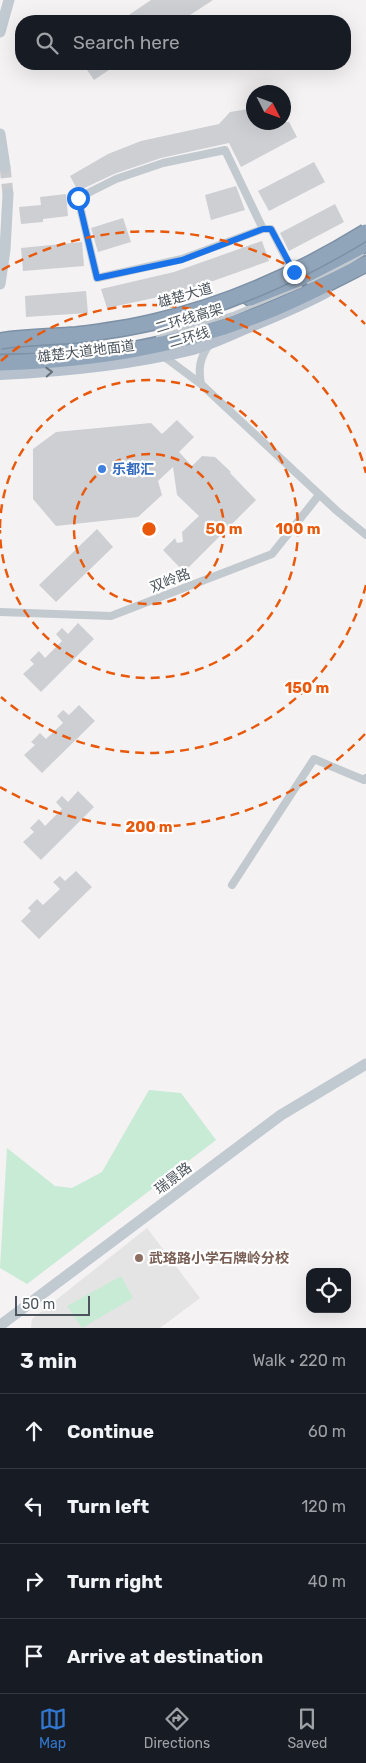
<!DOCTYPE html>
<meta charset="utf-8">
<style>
body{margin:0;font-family:Rubik,"Noto Sans SC",sans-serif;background:#242831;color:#f1f3f6}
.controls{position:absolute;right:15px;bottom:15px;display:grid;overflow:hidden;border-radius:10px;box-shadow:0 5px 20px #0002}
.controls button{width:45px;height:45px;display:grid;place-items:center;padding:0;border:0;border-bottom:1px solid #363941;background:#171b24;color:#f1f3f6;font:25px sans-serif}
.compass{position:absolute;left:246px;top:85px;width:45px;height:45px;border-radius:50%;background:#171b24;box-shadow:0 5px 20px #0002;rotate:132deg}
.scale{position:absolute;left:15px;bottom:12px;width:75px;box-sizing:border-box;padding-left:5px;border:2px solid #4c555d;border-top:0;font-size:14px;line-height:18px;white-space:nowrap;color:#4c555d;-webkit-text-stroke:4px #fff;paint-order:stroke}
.stop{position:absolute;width:15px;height:15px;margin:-11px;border:4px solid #1a73e8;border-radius:50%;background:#fff}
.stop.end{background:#1a73e8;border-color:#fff;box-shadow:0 1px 5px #0008}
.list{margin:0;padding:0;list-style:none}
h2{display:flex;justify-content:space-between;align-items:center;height:65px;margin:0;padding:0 20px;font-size:21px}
h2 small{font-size:16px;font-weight:400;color:#9ea1a6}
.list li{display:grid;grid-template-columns:32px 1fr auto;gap:15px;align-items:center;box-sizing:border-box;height:75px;padding:0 20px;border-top:1px solid #363941}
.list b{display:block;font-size:19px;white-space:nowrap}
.list em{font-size:16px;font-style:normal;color:#9ea1a6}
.icon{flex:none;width:28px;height:28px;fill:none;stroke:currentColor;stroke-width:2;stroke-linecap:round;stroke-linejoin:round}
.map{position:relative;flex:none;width:366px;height:1328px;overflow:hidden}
.search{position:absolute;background:#171b24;box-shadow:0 5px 20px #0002;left:15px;right:15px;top:15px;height:55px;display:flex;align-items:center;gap:12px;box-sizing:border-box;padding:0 18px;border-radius:20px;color:#9ea1a6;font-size:19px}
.sheet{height:365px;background:#171b24}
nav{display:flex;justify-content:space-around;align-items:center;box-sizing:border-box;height:70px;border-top:1px solid #363941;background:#171b24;font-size:14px;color:#9ea1a6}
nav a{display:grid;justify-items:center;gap:2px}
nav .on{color:#3277cf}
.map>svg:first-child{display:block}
</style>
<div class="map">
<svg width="366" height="1328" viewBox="0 0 366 1328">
<rect width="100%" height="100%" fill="#f4f2f3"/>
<path fill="#e5e4e4" d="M147,1228L200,1298L160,1328H31L32,1319Z"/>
<path fill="#c8ebd5" d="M149,1090L181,1093L216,1140L27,1284L0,1268L7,1148L55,1186L72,1188L102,1172Z
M121,1276L133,1298L82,1328L67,1306Z"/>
<path fill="#cdcfd3" d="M151,0H213L181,21H120Z
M83,64H118L94,80Z
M254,108V122H289L297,137L241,167L229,143L161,158L114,174L78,191L70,176L108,154L141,141L219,124L230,112Z
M314,162L325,182L269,211L258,191Z
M236,186L245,210L211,220L205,195Z
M66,194L68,216L43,219V222L21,224L19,207L41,205L40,197Z
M335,204L344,222L289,251L280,233Z
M123,218L131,242L98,252L91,228Z
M262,241L269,261L182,292L107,308L101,289L174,272Z
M82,242L84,266L23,271L21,248Z
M86,291L88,313L26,317L25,296Z
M177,420L194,437L179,452L192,466L202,456L215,457L231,472L230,473L256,500L184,572L163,550L175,538L177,543L183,542L182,532L199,516L177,495L173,467L158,481L162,495L138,517L56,526L33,499V449L56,432L151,423L162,434Z
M97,529L113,547L56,602L39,585Z
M78,623L94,639L41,692L23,674L34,664L30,660L39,651L45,658L62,641L56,634L62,628L68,634Z
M79,705L95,721L42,773L24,755L35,745L31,742L40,733L46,739L63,723L57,716L63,710L69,715Z
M78,791L94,807L41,860L23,842L34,832L30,828L39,819L45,826L62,809L56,802L62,796L68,802Z
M76,871L92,887L39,939L21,921L31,911L28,908L37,899L43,905L60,889L53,882L60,876L65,881Z"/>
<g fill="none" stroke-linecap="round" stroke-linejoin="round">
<path stroke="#cacbce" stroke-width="11" stroke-dasharray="11 5.5" stroke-linecap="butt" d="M5,167L8,194"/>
<g stroke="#7c90a6" stroke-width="18">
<path id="highway" d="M250,298L298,279L366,244
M0,346L52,345L95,340
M0,363C93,360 176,347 263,313C299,299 332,281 366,264"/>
</g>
<path stroke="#c2c9cf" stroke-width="4" d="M308,282L343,266L362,254
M158,337L233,314L300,286
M87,348L102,347"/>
<path stroke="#c2c9cf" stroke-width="8" d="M263,229L225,150L163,163L116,179L78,198L97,278L182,259L263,229H271L293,272
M162,355L201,384C198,368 200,358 209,345
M201,384L337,511L366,535
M0,612L111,616L272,554L319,495
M232,885L314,759L364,780L366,778"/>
<path stroke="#c1c9d1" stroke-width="11" d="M0,32L9,0
M0,134L5,167
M0,284L5,250L8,194
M2,1324L281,1115L366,1064"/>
<path stroke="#b6c1cd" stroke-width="12" d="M0,374C64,371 127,365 189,350C209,345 227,336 246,328C273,317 300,306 326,292"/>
<use href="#highway" stroke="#91a5ba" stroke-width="15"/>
<g stroke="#7c90a6" stroke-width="18" stroke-linecap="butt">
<path id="highway-bridge" d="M0,341C25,337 50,337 76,335C101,332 129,328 154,322C229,305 301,272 366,232"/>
</g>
<use href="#highway-bridge" stroke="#91a5ba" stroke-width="15"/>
</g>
<defs><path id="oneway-chevron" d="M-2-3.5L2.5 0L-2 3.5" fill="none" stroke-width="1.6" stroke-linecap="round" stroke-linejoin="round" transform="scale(1.25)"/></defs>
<use stroke="#667079" href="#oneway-chevron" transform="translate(49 372) rotate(-3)"/>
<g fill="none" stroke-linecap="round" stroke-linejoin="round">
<path stroke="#1a73e8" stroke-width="6" d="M78,198L97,278L182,260L263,229H271L294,272"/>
</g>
<g fill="none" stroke="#e8590c" stroke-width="2.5" stroke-dasharray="9 6">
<circle cx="149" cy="529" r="75"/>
<path d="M0 528A149 149 0 1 1 0 530"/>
<path d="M366 585A224 224 0 0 1 1 697M1 361A224 224 0 0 1 366 473"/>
<path d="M365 734A298 298 0 0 1 0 787M2 270A298 298 0 0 1 365 324"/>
</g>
<circle fill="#3f7fe0" stroke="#fff" stroke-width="2" cx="102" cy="469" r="5"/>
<circle fill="#8d6e63" stroke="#fff" stroke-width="2" cx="139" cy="1258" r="5"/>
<g text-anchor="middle" stroke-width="4.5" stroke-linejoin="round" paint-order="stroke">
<g font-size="14" fill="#4c555d" stroke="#fff">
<text transform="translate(185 295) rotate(-16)" y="5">雄楚大道</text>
<text transform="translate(189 318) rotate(-17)" y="5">二环线高架</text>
<text transform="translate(189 337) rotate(-16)" y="5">二环线</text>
<text transform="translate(86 351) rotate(-7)" y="5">雄楚大道地面道</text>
<text transform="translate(170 580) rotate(-21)" y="5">双岭路</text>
<text transform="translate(173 1178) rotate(-37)" y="5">瑞景路</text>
</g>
<g font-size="14" font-weight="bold" fill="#366cbe" stroke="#fff" text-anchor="start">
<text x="112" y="474">乐都汇</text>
</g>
<g font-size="14" font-weight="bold" fill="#785e54" stroke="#fff" text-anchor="start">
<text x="149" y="1263">武珞路小学石牌岭分校</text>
</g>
</g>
<circle cx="149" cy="529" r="8" fill="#e8590c" stroke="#fff" stroke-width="2.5"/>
<g font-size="15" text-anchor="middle" font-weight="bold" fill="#e8590c" stroke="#fff" stroke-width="4.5" stroke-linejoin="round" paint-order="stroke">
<text x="224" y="534">50 m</text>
<text x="298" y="534">100 m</text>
<text x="307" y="693">150 m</text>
<text x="149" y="832">200 m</text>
</g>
</svg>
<div class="controls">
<button><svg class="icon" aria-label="locate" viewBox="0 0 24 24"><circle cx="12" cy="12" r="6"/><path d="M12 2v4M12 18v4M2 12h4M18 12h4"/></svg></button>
</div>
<svg class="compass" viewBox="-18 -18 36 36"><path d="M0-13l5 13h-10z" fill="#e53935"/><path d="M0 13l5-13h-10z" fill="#9ea1a6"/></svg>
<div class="scale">50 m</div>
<div class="stop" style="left:78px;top:198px"></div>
<div class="stop end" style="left:294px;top:272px"></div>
<div class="search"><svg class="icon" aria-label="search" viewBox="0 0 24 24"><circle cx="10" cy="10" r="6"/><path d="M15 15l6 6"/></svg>Search here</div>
</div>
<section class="sheet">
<h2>3 min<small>Walk · 220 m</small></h2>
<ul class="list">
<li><svg class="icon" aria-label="ahead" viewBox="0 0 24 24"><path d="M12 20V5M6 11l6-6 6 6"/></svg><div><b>Continue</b></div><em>60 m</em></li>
<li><svg class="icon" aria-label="left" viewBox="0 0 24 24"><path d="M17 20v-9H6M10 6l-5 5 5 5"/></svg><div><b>Turn left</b></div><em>120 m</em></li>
<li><svg class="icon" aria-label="right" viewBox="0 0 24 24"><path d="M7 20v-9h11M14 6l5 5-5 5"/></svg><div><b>Turn right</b></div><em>40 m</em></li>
<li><svg class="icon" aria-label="arrive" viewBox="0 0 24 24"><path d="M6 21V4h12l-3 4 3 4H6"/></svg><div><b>Arrive at destination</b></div></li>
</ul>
</section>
<nav>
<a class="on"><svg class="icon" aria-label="map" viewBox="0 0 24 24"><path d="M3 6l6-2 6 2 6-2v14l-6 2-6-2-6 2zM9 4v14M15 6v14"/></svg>Map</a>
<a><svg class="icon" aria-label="directions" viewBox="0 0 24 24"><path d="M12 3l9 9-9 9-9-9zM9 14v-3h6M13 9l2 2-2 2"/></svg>Directions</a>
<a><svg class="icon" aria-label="saved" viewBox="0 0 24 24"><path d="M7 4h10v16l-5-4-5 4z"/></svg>Saved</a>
</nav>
